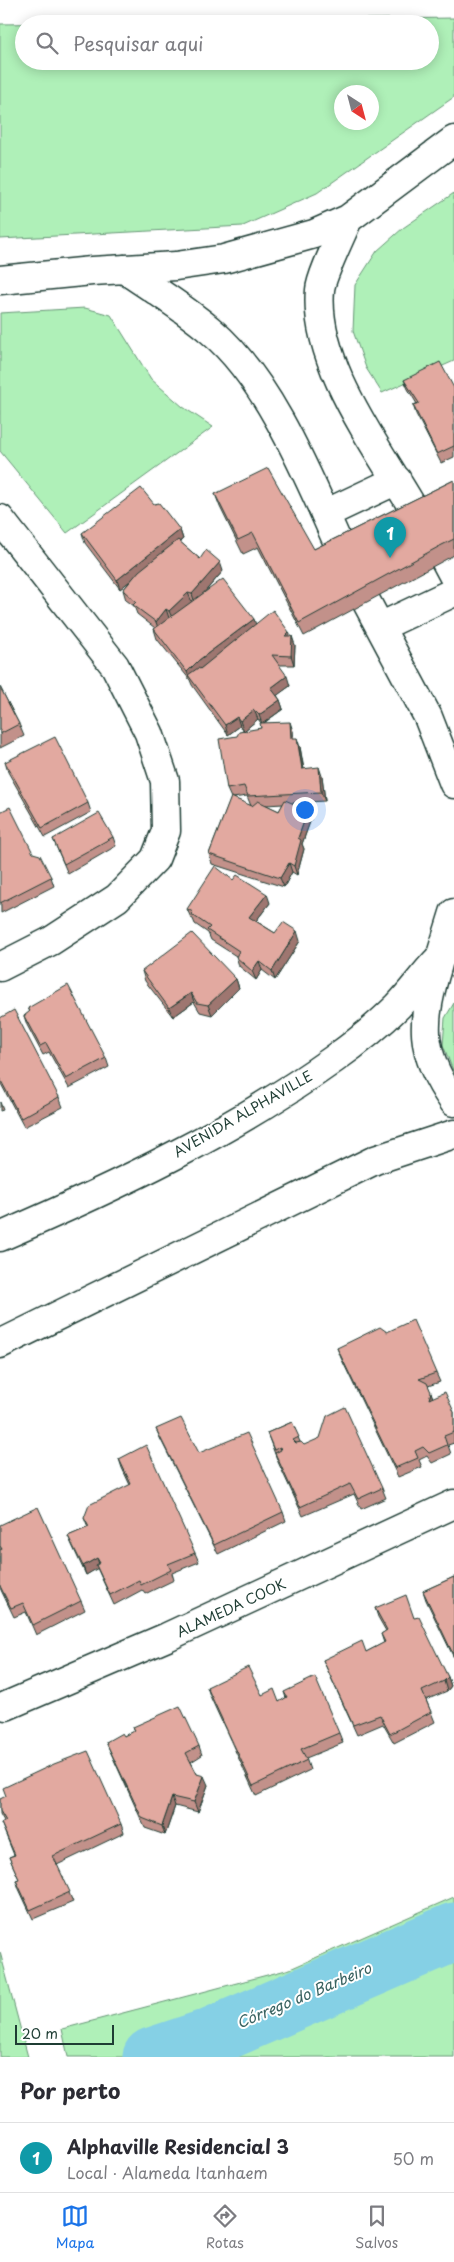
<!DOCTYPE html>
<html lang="pt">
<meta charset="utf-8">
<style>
body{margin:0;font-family:"Playpen Sans",sans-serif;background:#f2f2f3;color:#2b2b33}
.compass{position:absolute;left:334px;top:85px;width:45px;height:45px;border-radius:50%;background:#fff;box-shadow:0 2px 12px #0003;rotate:144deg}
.scale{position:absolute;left:15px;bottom:12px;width:99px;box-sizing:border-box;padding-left:5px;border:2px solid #1f3d34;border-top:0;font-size:14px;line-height:18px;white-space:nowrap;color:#1f3d34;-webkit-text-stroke:4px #fff;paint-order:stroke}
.you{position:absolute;left:304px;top:809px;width:18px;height:18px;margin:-12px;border:4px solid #fff;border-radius:50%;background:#1a73e8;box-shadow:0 0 0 8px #1a73e833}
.badge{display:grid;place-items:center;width:32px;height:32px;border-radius:50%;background:#1a73e8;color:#fff;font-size:16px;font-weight:700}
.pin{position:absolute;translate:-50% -41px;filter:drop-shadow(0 1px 2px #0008)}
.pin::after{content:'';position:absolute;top:26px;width:18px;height:15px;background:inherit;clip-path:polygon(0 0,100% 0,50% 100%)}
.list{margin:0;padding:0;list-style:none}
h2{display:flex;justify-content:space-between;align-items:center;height:65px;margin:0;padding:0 20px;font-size:21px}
h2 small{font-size:16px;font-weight:400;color:#7c7c81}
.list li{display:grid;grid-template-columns:32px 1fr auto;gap:15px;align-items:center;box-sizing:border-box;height:70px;padding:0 20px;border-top:1px solid #e1e1e2}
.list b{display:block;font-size:19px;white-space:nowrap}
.list p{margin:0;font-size:16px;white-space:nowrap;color:#7c7c81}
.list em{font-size:16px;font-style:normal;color:#7c7c81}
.icon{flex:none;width:28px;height:28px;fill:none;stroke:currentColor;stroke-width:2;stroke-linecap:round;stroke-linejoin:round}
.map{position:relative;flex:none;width:454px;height:2057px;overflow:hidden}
.search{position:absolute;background:#fff;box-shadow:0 2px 12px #0003;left:15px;right:15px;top:15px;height:55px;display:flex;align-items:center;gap:12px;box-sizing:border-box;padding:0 18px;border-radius:28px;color:#7c7c81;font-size:19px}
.sheet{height:135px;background:#fff}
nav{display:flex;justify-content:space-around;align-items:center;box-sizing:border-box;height:70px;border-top:1px solid #e1e1e2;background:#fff;font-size:14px;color:#7c7c81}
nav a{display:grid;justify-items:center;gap:2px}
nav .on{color:#1a73e8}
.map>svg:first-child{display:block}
</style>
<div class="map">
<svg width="454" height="2057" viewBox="0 0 454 2057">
<rect width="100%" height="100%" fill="#fff"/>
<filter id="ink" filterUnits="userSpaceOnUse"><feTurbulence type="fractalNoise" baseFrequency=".02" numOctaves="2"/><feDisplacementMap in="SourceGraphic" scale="10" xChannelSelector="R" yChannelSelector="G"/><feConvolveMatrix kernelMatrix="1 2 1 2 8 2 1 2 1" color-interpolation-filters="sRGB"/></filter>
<g filter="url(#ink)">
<path fill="#aff0b8" stroke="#679676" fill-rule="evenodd" d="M454,18V97L317,193L243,226L0,239V24ZM24,24H430V61H24ZM372,92V122H342V92Z
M454,193V361L382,393L366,368L353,331L355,285L377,251L403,228Z
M85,308L111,315L151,379L183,407L213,427L67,533L0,451V313Z
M454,1003V1073L443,1045L445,1018Z
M454,1897V2057H68L62,2029L290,1969Z
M0,1952L28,2057H0Z"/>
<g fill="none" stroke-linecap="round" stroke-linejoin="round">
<path stroke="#85d0e5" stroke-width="59" d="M152,2057L206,2039L454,1932"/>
<g stroke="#1f3d34" stroke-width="31">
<path id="minor" d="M348,219C342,234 321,276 320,290C313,365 381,451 417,515
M124,269C153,289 184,308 211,331C271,382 310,481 342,552
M0,280L92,271L176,266L224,259L314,234L348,219L454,140
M325,514L397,480
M0,519L115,666L149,733L165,781L166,831L155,859L117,898L51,941L0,967
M445,560L454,577
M366,601L428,717L454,784
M380,627L454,592
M441,955L454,913
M6,1706L167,1637L454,1504"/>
</g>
<g stroke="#1f3d34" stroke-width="31">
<path id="major" d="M438,964C421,1021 418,1052 454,1102
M0,1237C115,1187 232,1132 334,1059C355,1044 379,1025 398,1006C417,986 432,962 454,945
M0,1344L375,1160L454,1134"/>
</g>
<use href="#minor" stroke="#fff" stroke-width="28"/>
<use href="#major" stroke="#fff" stroke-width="28"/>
</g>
<path fill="#c2918a" stroke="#1f3d34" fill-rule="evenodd" d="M404,380L454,388V457L441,463L416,414L413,405L417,404L408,389Z
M454,480V555L304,636L258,547L243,554L220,507L215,494L314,549Z
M154,504L180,530L183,539L180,542L200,559L223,571L204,593L256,624L290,636L295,645L294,665H279L290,686L277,695L280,700L283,709L264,723L293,731V738L300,747L304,769L322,776L325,801L292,803L311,819L302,844L304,849L297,875L292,872L284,887L212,864L209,854L231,798L227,789L237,736L261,728V723L258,719L244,731L240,726L228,735L192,685L190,680L157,639L154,629L155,628L137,614L134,606L126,600L123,590L131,580L120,589L85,543L82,533ZM247,796L251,806L233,798ZM283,804L279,811L266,805Z
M0,687L19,724L24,736L0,748Z
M5,762L88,803L91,812L45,837L8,772Z
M0,812L51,877L54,886L1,913Z
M113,837L116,846L68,874L53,839Z
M233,880L270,903L256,921L275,933L300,941L275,980L262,970L256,980L239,966L236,956L211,940L208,933L195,924L193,919L191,918L187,909Z
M142,971L236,979L239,988L212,1015L200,1012L194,1002L173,1017L145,981Z
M28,1008L106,1058L109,1067L69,1088L49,1052L43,1055L27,1025L24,1016L30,1012Z
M0,1018L59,1097L63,1107L24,1127L0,1082Z
M0,1102L3,1110L0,1111Z
M337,1348L436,1373L440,1382L428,1386L433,1398L454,1412V1443L448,1445L451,1454L432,1463L427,1456L419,1460L422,1467L398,1477L341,1358Z
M292,1422L300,1442L304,1445L382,1488L386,1498L361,1509L354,1494L303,1516L278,1462L267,1433Z
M156,1429L199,1453L283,1512L286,1521L218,1554L160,1438Z
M119,1459L195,1553L199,1562L172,1573L174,1580L145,1594L142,1590L114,1605L97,1568L86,1575L72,1545L68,1536L88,1528L84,1518L130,1485L122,1468Z
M0,1525L81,1601L85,1610L36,1635L26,1612L14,1617L0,1588Z
M454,1577V1658L426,1600L423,1591Z
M375,1608L414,1618L448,1677L451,1686L447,1691L426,1700L435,1722L394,1743L383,1724L357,1735L327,1669L323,1660L366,1652L384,1643L381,1634L386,1631L378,1617Z
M207,1687L262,1695L279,1702L286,1698L284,1692L339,1733L343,1743L306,1758L310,1770L256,1796L210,1696Z
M133,1727L199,1746L202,1755L191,1762L197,1774L208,1785L198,1812L175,1806L165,1835L145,1828L110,1751L106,1742L124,1736L134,1731Z
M0,1799L121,1824L124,1833L57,1865L73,1902L33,1919L19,1889L16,1880L19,1879L9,1857L14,1855L1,1823L4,1821L0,1814Z"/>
<path fill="#9e7670" stroke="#1f3d34" d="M180,530L183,539L120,589L117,580Z
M220,562L223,571L195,603L192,594Z
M188,593L192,602L173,620L169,611Z
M166,609L169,618L159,631L156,622Z
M254,619L257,628L189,677L187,672L199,660Z
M289,632L292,640V636L295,645L294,665L285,636Z
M287,676L290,686L275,697L271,688Z
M280,700L283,709L262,724L259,715Z
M254,710L258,719L244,731L240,721Z
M237,717L240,726L228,735L225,725Z
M290,722L293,731L294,748L291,738Z
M297,738L300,747L305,778L302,769Z
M319,767L322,776L325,801L321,792Z
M308,810L311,819L302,844L304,849L297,875L294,866L298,838Z
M289,863L292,872L284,887L280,878Z
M267,894L270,903L252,926L249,917Z
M297,931L300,941L275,980L272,971Z
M259,961L262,970L256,980L252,971Z
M236,979L239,988L212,1015L208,1005Z
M191,993L194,1002L173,1017L169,1008Z
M431,1392L434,1401L429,1399Z
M97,1558L100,1567L86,1575L83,1566Z
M448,1677L451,1686L447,1691L444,1681Z
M204,1776L208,1785L198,1812L194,1802Z
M172,1797L175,1806L165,1835L162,1826Z"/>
<path fill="#e2a9a0" stroke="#1f3d34" d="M440,362L454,388V446L437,454L413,405L419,403L404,380Z
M268,468L314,549L454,480V539L440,546L299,623L253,533L238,540L215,494Z
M141,488L154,504L159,503L180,530L117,580L82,533Z
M178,540L200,559L206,550L220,562L192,594L188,593L169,611L166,609L156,622L133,605L136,602L123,590L139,571Z
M223,579L254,619L199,660L187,672L154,629Z
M273,610L289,632L285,636H292L291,656L272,655L287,676L271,688L280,700L259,715L254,710L240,721L237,717L225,725L188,675L198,668L200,669Z
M0,687L19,724L0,734Z
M290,722L291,738H297L302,769L319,767L321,792L248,796L244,786L227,789L219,739L237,736L239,732L261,728L260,723Z
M55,737L88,803L42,828L5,762Z
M231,797L252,806L258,801L279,811L285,800L308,810L298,838L301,840L294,866L289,863L280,878L209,854Z
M10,807L33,853L40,855L51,877L0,903V812Z
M99,813L113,837L64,864L53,839Z
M215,866L233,880L237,875L267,894L249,917L275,933L283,922L297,931L272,971L259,961L252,971L236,957L239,951L207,930L210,927L191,914L193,912L187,909Z
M192,933L236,979L208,1005L197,1003L191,993L169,1008L142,971Z
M68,985L106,1058L66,1079L46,1043L40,1046L24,1016L30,1011L28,1008Z
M14,1010L59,1097L21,1118L0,1079V1018Z
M413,1320L436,1373L419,1379L427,1383L431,1392L429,1399L445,1392L454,1412V1432L444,1436L447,1445L429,1453L423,1447L415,1451L418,1458L395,1468L337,1348L380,1327L387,1332Z
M345,1407L382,1488L358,1499L350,1484L300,1507L275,1453L281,1450L280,1447L274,1450L267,1433L292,1422L299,1437L293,1440L296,1443L301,1442L304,1445L320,1438L327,1416Z
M181,1418L199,1453L247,1433L283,1512L214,1545L156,1429Z
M146,1445L195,1553L168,1564L171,1570L141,1585L139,1580L110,1595L96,1565L100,1563L97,1558L83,1566L68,1536L89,1527L84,1518L89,1505L131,1484L119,1459Z
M38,1507L81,1601L33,1625L23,1603L11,1608L0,1586V1550L2,1549L0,1546V1525Z
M454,1577V1656L423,1591Z
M406,1595L414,1618L419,1617L448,1677L444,1681L422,1691L431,1712L390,1734L380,1715L353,1725L323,1660L362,1641L366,1652L385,1642L381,1634L387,1630L375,1608Z
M248,1667L262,1695L274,1689L279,1702L287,1697L284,1692L315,1677L339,1733L301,1749L307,1760L253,1786L207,1687Z
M180,1706L199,1746L186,1753L197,1774L204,1776L194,1802L172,1797L162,1826L142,1818L106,1742L122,1733L124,1736L135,1730L133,1727Z
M88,1751L121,1824L53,1856L70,1892L30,1910L16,1880L19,1879L9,1857L15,1855L1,1823L6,1821L0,1811V1799L6,1796L3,1788L54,1764Z"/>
</g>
<g text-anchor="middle" stroke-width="4" stroke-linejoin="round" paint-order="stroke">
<g font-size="14" fill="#1f3d34" stroke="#fff">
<text transform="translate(243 1114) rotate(-30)" y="5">AVENIDA ALPHAVILLE</text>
<text transform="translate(231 1608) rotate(-25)" y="5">ALAMEDA COOK</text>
</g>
<g font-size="15" font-style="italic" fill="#386260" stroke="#fff">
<text transform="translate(304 1996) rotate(-23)" y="5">Córrego do Barbeiro</text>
</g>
</g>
</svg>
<svg class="compass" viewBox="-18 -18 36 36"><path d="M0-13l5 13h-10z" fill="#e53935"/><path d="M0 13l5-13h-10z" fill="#7c7c81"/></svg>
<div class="scale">20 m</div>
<div class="you"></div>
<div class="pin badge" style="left:390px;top:558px;background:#0f9aa8">1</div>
<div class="search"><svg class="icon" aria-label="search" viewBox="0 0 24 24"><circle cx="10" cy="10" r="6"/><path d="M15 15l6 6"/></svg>Pesquisar aqui</div>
</div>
<section class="sheet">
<h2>Por perto<small></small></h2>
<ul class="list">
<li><span class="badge" style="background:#0f9aa8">1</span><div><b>Alphaville Residencial 3</b><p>Local · Alameda Itanhaem</p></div><em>50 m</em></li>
</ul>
</section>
<nav>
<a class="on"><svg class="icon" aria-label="map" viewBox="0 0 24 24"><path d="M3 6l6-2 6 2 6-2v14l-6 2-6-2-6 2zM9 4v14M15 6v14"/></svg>Mapa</a>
<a><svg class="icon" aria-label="directions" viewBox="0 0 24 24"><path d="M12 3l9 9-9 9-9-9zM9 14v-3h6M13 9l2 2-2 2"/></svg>Rotas</a>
<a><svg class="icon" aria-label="saved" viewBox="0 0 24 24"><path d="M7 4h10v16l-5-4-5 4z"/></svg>Salvos</a>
</nav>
